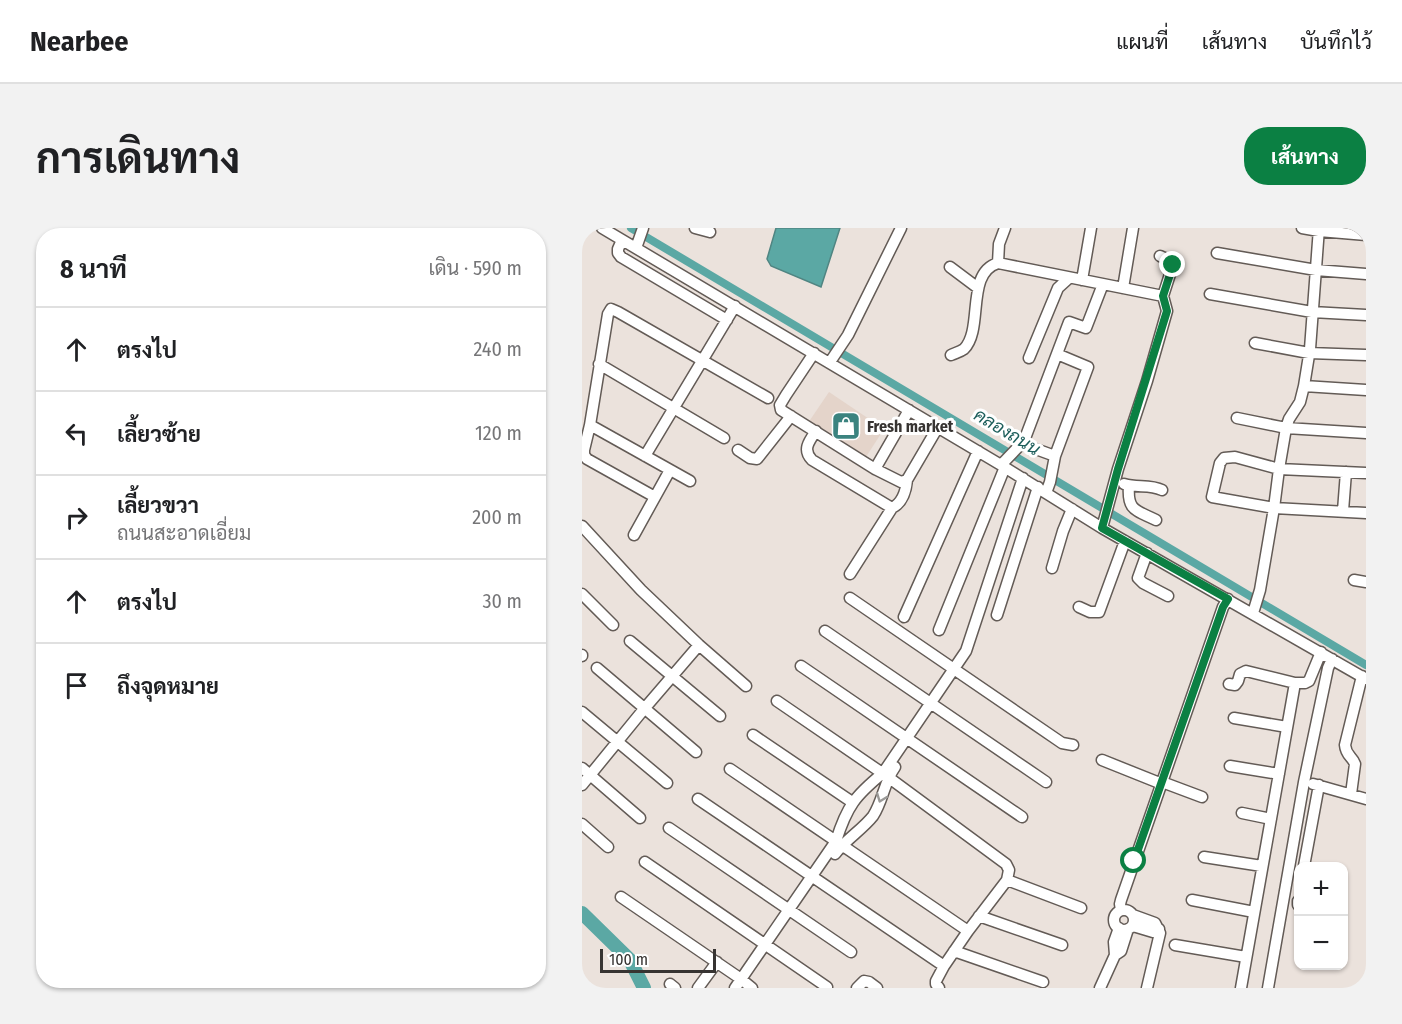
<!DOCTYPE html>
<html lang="th">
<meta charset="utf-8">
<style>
body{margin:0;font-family:"Fira Sans Condensed",Sarabun,sans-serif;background:#f2f2f2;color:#202124}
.controls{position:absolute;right:18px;bottom:18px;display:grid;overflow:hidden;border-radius:12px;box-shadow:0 2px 4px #0004}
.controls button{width:54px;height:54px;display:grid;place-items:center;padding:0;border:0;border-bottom:2px solid #e0e0e0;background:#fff;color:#202124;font:30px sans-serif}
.scale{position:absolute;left:18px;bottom:15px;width:116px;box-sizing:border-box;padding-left:6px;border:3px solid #373432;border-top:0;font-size:16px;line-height:21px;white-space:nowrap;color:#373432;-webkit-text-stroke:4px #fff;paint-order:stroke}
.stop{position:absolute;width:18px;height:18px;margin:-14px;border:4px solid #0b8043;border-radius:50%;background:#fff}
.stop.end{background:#0b8043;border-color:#fff;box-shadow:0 2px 6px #0008}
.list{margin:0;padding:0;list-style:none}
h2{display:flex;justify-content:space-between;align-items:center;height:78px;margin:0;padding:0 24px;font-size:26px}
h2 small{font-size:20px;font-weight:400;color:#757577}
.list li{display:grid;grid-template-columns:39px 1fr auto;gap:18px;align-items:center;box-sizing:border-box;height:84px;padding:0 24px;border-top:2px solid #e0e0e0}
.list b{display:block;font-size:22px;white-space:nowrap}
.list p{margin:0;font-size:20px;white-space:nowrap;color:#757577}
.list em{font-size:20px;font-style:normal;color:#757577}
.icon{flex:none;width:33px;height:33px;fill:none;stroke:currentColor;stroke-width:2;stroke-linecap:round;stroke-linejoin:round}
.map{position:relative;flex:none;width:784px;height:760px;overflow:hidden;border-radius:24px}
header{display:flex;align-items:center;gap:36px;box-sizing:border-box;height:84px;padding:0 30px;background:#fff;border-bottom:2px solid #e0e0e0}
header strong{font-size:28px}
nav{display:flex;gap:33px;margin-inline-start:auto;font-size:21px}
.intro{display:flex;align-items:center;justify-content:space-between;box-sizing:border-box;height:144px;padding:0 36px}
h1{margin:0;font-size:42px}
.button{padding:15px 27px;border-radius:24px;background:#0b8043;color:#fff;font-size:21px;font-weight:700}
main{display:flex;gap:36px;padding:0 36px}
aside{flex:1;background:#fff;border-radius:24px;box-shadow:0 2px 4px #0004}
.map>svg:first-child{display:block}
</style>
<header>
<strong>Nearbee</strong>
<nav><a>แผนที่</a><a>เส้นทาง</a><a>บันทึกไว้</a></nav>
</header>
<div class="intro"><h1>การเดินทาง</h1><a class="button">เส้นทาง</a></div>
<main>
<aside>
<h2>8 นาที<small>เดิน · 590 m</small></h2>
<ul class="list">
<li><svg class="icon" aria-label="ahead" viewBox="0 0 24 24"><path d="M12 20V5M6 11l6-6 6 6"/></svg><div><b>ตรงไป</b></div><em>240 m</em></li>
<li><svg class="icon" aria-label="left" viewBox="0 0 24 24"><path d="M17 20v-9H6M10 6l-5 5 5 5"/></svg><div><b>เลี้ยวซ้าย</b></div><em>120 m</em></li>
<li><svg class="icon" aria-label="right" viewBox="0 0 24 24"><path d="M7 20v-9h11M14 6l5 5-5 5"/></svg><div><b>เลี้ยวขวา</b><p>ถนนสะอาดเอี่ยม</p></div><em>200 m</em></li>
<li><svg class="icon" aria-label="ahead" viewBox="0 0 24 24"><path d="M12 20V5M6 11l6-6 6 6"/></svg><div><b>ตรงไป</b></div><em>30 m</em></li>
<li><svg class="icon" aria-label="arrive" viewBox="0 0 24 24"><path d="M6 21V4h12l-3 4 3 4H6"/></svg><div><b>ถึงจุดหมาย</b></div></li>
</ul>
</aside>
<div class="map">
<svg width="784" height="760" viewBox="0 0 784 760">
<rect width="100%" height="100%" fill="#ebe2dc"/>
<path fill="#e4d4ca" d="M247,164L302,201L282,232L226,195Z"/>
<path fill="#5ba8a4" stroke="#508582" stroke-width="1.5" d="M194,0H258L239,59L189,38L185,31Z"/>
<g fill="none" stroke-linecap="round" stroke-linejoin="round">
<path stroke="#5ba8a4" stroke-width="8" d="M49,0L784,437"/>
<path stroke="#5ba8a4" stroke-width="14" d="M0,685L48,732L62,760"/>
<g stroke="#635b56" stroke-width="13">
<path id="minor" d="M20,0L419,237L520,300L784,451
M113,0L128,4
M720,0L737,3L784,7
M737,0L728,121L722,158L718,174L707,191L704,200L697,241L784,245
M40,12L36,21V25L39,29L145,92
M54,20L61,0
M635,25L734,42L784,46
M578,28L589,33L591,37L581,68
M416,35L417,16L423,0
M368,39L396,60
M500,52L509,0
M541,60L551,0
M628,66L730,84L784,87
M673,115L727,125L784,127
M232,125L204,167L198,177L199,182L293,241L319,254L325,252L356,199
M369,127C373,125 378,124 382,121C402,101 383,45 416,35L581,68L585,83L565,153L536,241L520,300
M447,130L476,60L487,50
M248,134L266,107L319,0
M17,136L142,210
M722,158L784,162
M655,190L704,200L784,205
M8,197L108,253
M234,203C227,213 220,222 230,232L310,280C320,275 324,263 325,252
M440,216L473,228
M156,222L168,230L175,231L209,188
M63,228L153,78
M653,229L697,241L692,280L630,269L638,235L642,230Z
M419,237L442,213L487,94L504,100L521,56
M293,241L327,182
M542,256C555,260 568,256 580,262
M547,258C545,283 554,282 574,292
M464,265L468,254L473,228L506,139L475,126
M73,269L5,231L2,227V222L8,197L26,86L29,81L36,84L186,170
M761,283L764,244
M0,298L59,362L117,417L164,458
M52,307L88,242
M565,325L556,350L561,355L586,368
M470,340L481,303L490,281
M268,346L310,280
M772,352L784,354
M0,366L31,397
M268,370L480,515L491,517
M497,379L508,384H517L543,313
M671,385L678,362L692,280L784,285
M415,387L456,259
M322,389L396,223
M357,402L423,239
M243,403L464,554
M48,413L138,488
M0,427V428
M219,438L440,589
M15,440L114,524
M647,456L653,457L656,453L658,446L664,443L713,455H723L727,453L739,424
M195,473L306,549L424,636L427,642L425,652L386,703L362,738L354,753V756L357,760
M0,484L85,555
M652,490L705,499
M171,507L270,574
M520,532L580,556
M648,538L697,546
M0,540L58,590
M148,541L386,703
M580,554L620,569
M731,556L784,571
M0,557L62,481L117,417
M769,566L773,536C770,528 764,528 763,517L780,448
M116,571L362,738
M660,585L689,591
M0,596L26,619
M87,600L269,724
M253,626C264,611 280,602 291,588C301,573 302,554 313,539
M622,629L680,638
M63,634L245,759
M722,638L737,557
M425,652L499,680
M39,669L159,751L170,760
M610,672L672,684
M716,677V673
M539,682L538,676L539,672L641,379L646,371
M532 692a10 10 0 1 1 20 0a10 10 0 1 1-20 0Z
M551,687L573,695L578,705L565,760
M397,688L480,717
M551,698L571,704L577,701
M593,717L664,729
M372,723L461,754
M533,727L532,714L537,700
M88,756L93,760
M116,760L135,734
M153,760L254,613C265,578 273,568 301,545L384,423L441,250
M275,760L282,753L287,754L295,760
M518,760L533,727L539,723L546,701
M659,760L713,455
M686,760L722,554L746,440L750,431"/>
</g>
<use href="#minor" stroke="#fff" stroke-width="10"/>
</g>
<defs><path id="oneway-chevron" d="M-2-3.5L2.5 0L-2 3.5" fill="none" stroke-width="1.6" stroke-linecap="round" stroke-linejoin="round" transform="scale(1.5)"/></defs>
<use stroke="#9b9a98" href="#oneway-chevron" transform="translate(299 570) rotate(111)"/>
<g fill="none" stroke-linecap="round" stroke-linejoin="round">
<path stroke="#0b8043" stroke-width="8" d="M552,633L641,379L646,371L520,300L536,241L585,83L581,68L591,37"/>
</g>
<defs>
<g id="shop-square" transform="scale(1.5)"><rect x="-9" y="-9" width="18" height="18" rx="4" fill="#3b837f" stroke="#fff"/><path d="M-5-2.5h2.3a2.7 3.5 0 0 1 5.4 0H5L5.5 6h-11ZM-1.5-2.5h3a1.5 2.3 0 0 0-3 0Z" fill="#fff"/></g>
</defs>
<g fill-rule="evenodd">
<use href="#shop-square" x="264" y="198"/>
</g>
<g text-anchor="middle" stroke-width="6" stroke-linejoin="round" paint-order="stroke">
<g font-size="16" font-weight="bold" fill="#373432" stroke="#fff" text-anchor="start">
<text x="285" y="204">Fresh market</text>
</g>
<g font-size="18" font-style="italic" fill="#1d5e5b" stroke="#fff">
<text transform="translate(425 204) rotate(31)" y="6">คลองถนน</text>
</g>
</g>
</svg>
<div class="controls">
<button>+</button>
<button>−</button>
</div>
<div class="scale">100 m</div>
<div class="stop" style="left:552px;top:633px"></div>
<div class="stop end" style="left:591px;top:37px"></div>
</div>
</main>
